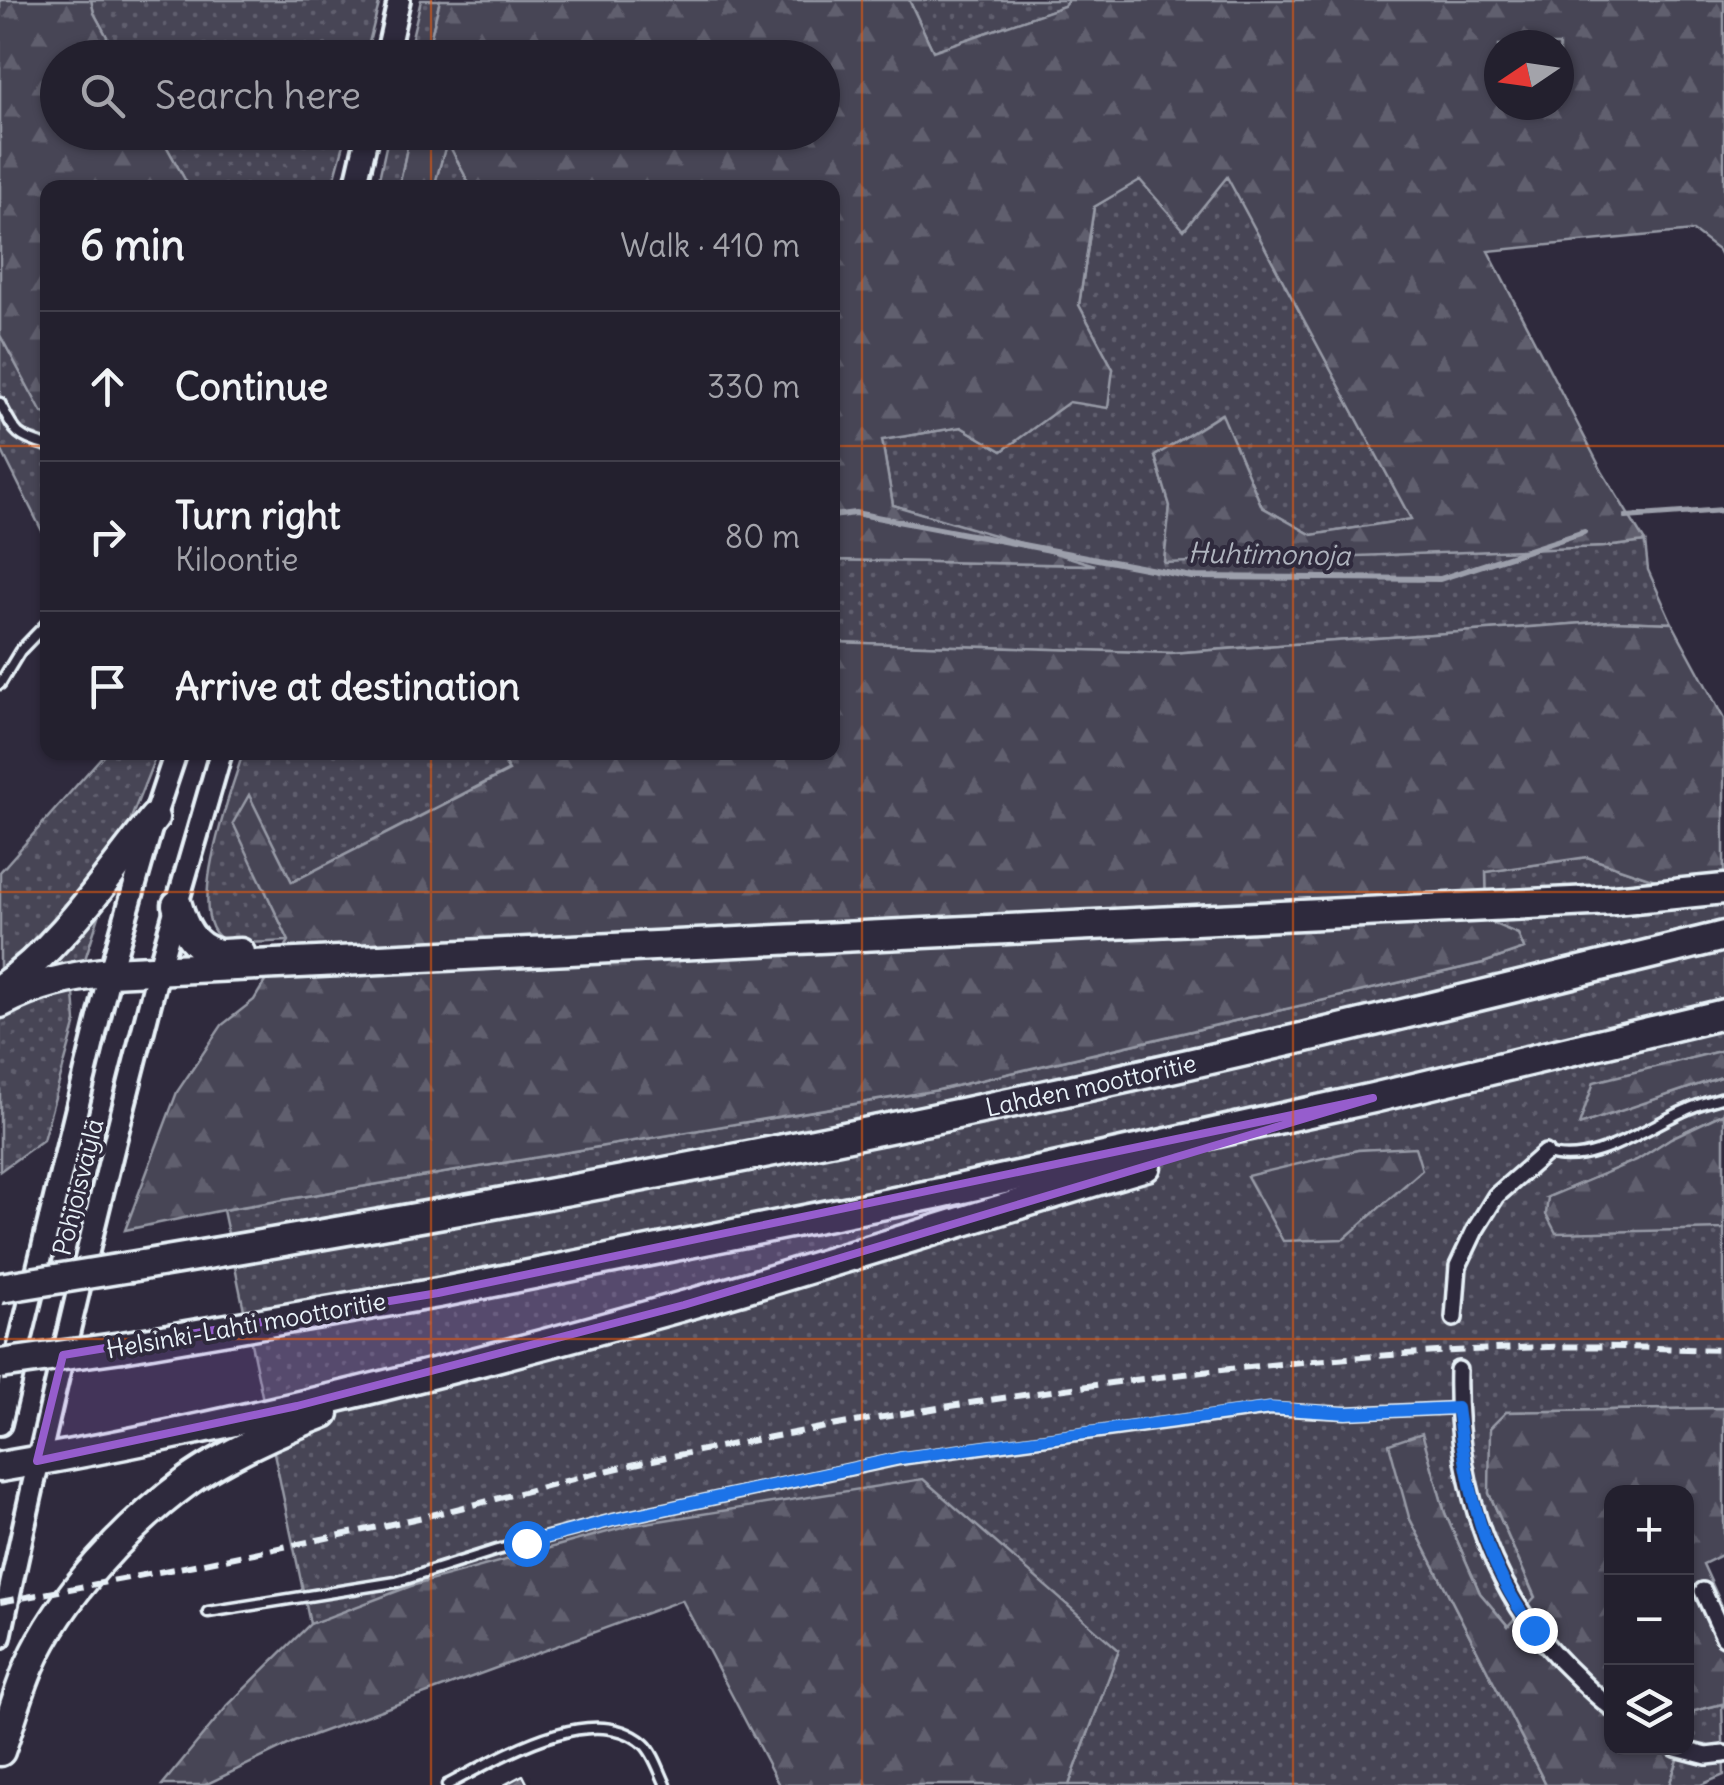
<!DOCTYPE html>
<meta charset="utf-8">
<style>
body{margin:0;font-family:Delius,sans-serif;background:#2b2836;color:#f1f3f6}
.controls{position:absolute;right:30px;bottom:30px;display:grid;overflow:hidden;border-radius:20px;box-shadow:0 2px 8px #0004}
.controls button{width:90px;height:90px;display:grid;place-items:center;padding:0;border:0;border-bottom:2px solid #403e4a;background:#23202e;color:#f1f3f6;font:50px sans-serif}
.compass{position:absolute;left:1484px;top:30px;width:90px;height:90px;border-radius:50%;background:#23202e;box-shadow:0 2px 8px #0004;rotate:257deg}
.stop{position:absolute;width:30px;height:30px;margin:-22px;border:8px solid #1a73e8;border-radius:50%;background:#fff}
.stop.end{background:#1a73e8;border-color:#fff;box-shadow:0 2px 10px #0008}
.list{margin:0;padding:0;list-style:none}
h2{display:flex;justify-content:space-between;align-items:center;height:130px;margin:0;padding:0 40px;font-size:42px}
h2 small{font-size:32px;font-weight:400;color:#a3a3aa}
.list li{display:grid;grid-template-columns:65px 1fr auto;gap:30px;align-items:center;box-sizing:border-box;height:150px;padding:0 40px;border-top:2px solid #403e4a}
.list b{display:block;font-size:38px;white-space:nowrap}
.list p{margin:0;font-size:32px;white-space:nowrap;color:#a3a3aa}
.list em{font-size:32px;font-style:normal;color:#a3a3aa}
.icon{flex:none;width:55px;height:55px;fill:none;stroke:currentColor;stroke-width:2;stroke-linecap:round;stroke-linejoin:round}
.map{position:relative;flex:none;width:1724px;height:1785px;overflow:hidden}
.search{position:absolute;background:#23202e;box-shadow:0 2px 8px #0004;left:40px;top:40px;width:800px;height:110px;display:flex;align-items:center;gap:25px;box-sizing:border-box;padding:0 35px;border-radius:55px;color:#a3a3aa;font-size:38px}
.panel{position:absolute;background:#23202e;box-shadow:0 2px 8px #0004;left:40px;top:180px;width:800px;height:580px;border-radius:20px}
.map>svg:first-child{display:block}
</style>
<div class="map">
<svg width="1724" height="1785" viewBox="0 0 1724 1785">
<defs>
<pattern id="grass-dots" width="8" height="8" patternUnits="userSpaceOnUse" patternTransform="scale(2.5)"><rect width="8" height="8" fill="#464455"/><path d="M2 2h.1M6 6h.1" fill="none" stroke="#615f6e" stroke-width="1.8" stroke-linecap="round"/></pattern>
<pattern id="forest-firs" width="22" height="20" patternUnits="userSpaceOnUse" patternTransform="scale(2.5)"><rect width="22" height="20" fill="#464455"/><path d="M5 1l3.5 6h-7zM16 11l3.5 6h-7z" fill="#615f6e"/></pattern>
<pattern id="building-cross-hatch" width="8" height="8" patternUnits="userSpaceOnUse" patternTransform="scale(2.5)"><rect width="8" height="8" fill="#575565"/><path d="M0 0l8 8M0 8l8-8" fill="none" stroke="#6f6e7c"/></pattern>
<filter id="shadow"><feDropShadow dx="9" dy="9" stdDeviation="5" flood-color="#0009"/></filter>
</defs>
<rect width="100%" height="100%" fill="#2f2a3d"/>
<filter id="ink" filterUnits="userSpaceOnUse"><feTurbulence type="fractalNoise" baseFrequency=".01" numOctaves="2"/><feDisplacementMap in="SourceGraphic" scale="20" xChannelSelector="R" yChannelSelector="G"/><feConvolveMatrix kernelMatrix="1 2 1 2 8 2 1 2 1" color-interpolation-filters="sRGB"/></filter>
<g filter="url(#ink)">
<path fill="url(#grass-dots)" stroke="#979aa6" stroke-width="2.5" fill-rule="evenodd" d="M91,0H380L365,58L118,57L94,13Z
M421,0H440L426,57L407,58Z
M909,0H1069L1064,6L933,51Z
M159,133H347L332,188L189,187Z
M389,133H410L399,187L377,188Z
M447,140L471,187H434Z
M1227,176L1411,519L1312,535L1262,507L1221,414L1155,456L1170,506L1164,562L1604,547L1645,542L1648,570L1672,623L1612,621L1171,653L833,642V560L1090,565L893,505L882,440L961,427L1002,451L1113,369L1079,305L1094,207L1140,179Z
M0,335L42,412L47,414V541L0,447Z
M105,753H157L130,821L74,993L76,1022L43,1140L0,1171V872Z
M243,753H498L509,770L292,882L249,796L234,823L289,941C276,941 237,945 227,941C179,925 233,786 243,753Z
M1587,857L1655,880L1724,874V1050L1595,1082L1580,1124L1724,1076V1113L1671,1138L1637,1160L1548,1197L1706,1228L1724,1229V1408L1506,1412L1489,1493L1535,1598L1508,1626L1480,1593L1445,1513L1422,1434L1409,1517L1546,1785H1069L1119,1650L633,1525L310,1624L223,1210L938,1090L1483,963L1524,949L1518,934L1487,921L1486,872ZM1416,1148L1248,1177L1358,1150Z
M1722,1704L1724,1775L1701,1785H1669L1682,1748H1686L1687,1733L1694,1711Z"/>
<path fill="url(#forest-firs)" stroke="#979aa6" stroke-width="2.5" fill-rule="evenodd" d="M0,0H91L94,13L118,57L58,58V132L159,133L189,187L48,188L47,414L42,413L0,335Z
M440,0H909L933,51L1064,6L1069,0H1724V261L1718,250L1693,231L1488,251L1603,473L1645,542L1604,547L1164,563L1170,506L1155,456L1222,414L1262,507L1312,535L1411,519L1227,177L1184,230L1140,180L1094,207L1079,305L1113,369L1108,408L1069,402L1002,451L961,427L882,440L893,505L1095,565L833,560L832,188L471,187L447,141L434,187H399L410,133L822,132V58L426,57ZM1499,45H1559V105H1499Z
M1612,621L1672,623L1724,719V874L1655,880L1587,857L1486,872L1487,921L1518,934L1524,949L1483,963L938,1090L223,1210L125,1230L177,1092L222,1025L254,1000L289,941L233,823L249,795L292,882L509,771L498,753L832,752L833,642L1171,653Z
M1724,1050V1076L1579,1125L1594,1082Z
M1724,1113V1229L1556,1233L1546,1214L1548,1197L1637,1160L1671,1138Z
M1415,1147L1422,1170L1344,1239L1283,1241L1247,1176L1358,1150Z
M1724,1408V1554L1703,1564L1724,1610V1706L1722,1704L1694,1711L1687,1733L1686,1492H1612V1748H1682L1669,1785H1546L1409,1517L1389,1444L1422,1433L1445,1513L1480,1593L1508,1626L1535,1597L1489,1493L1490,1428L1506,1412Z
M923,1479L1119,1650L1069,1785H779L682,1600L294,1742L205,1785H162L228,1705L310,1624L411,1586L633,1525Z"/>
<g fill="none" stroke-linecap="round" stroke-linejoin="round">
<path stroke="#9c9fab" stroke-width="6" d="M832,516L855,513L1192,577L1440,579L1584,532
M1626,517L1724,510"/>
</g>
<path fill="url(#building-cross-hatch)" stroke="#e8f1f8" stroke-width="2.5" filter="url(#shadow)" d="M523,1775L528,1785H504Z"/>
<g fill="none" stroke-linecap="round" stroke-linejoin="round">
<path stroke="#4b4859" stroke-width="15" stroke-dasharray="15 8" stroke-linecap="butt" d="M1454,1318L1458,1370"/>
<g stroke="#e8f1f8" stroke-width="15">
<path id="service" d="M0,403C15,432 15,437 48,446
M0,684L20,651L48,622
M1545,1153C1590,1170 1646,1127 1686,1110C1698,1104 1711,1101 1724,1097
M208,1612L396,1582L497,1550L613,1520L899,1459L1270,1409L1345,1413L1457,1408
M447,1785C497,1759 592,1699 644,1744C654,1753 660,1773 666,1785"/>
</g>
<g stroke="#e8f1f8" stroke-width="22">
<path id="minor" d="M1454,1318L1458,1266L1475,1230L1496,1196L1545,1153
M1458,1370C1455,1485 1491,1597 1577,1677C1588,1688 1599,1699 1612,1708
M1703,1591L1724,1637
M1676,1748L1707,1756L1724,1754"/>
</g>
<g stroke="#e8f1f8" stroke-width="28">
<path id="secondary" d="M386,58L399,0
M355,188L368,132
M0,1424L110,972L154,818L176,752
M0,1637C47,1414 101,1192 158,972C178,898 200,826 221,752"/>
</g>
<g stroke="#e8f1f8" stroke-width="35">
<g id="motorway">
<path d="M177,905C183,926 192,947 216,953C222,955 233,953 240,953"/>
<path d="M0,989C63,945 106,877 154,818"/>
<path d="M0,1003C38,983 69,977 110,972L1614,900L1724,889"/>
<path id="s1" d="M130,1267C437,1216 743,1160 1047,1095C1273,1047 1499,991 1724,936"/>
<path d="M122,1347L438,1293L940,1193L1373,1098L1724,1014"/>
<path d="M0,1467C231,1428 458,1369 683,1306C838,1262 991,1211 1146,1166"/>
<path d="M0,1751C10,1723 18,1692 30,1665C61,1595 127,1526 188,1481C224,1455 282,1429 324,1413"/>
</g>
</g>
<use href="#service" stroke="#2f2a3d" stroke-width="8"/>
<use href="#minor" stroke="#2f2a3d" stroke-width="15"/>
<use href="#secondary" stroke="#2f2a3d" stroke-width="20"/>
<use href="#motorway" stroke="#2f2a3d" stroke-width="28"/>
<path stroke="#e8f1f8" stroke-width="6" stroke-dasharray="15 8" stroke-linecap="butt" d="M0,1602C135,1577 270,1551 405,1521C496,1501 586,1473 678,1455C964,1398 1256,1356 1548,1347C1607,1345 1666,1349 1724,1350"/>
<g stroke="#e8f1f8" stroke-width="35" stroke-linecap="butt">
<path id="motorway-bridge" d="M0,1288L130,1267
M0,1364L122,1347"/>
</g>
<use href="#motorway-bridge" stroke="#2f2a3d" stroke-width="28"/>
</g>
</g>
<g fill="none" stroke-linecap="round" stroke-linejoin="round" filter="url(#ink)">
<path stroke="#1a73e8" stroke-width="12" d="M526,1543L613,1520L900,1458L1270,1408L1346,1413L1457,1408C1468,1491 1483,1562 1534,1630"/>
</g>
<path fill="#965dcd" fill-opacity="0.2" stroke="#965dcd" stroke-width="8" stroke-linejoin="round" d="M1373,1098L684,1305L297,1406L37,1461L63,1355L438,1293Z"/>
<path fill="none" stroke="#e8590c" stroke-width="2.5" stroke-opacity="0.55" d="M431,0V58M862,0V1785M1293,0V1785M431,132V188M0,446H48M832,446H1724M431,752V1785M0,892H1724M0,1339H1724"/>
<g text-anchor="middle" stroke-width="8" stroke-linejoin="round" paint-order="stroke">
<g font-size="25" fill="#e8f1f8" stroke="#2f2a3d">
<text dy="9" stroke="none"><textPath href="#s1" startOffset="978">Lahden moottoritie</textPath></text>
<text transform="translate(78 1187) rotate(-76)" y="9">Pohjoisväylä</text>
<text transform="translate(246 1325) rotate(-10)" y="9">Helsinki-Lahti moottoritie</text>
</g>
<g font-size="28" font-style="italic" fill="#afb4be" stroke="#2f2a3d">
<text transform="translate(1269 554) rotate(1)" y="10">Huhtimonoja</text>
</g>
</g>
</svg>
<div class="controls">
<button>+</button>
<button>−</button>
<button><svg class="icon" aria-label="layers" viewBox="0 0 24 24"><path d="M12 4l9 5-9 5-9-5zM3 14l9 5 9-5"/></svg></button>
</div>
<svg class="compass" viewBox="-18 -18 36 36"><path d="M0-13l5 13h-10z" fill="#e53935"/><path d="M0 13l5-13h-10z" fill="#a3a3aa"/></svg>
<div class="stop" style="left:526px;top:1543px"></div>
<div class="stop end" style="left:1534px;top:1630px"></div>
<div class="search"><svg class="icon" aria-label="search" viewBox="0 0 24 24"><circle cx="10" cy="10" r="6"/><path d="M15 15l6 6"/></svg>Search here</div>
<section class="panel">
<h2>6 min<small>Walk · 410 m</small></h2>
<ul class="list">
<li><svg class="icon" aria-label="ahead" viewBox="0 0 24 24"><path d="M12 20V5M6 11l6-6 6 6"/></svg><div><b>Continue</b></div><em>330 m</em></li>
<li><svg class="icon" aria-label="right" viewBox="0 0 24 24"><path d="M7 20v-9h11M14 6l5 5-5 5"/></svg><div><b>Turn right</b><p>Kiloontie</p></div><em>80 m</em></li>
<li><svg class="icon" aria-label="arrive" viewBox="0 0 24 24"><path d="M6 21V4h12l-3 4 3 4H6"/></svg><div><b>Arrive at destination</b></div></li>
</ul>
</section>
</div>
